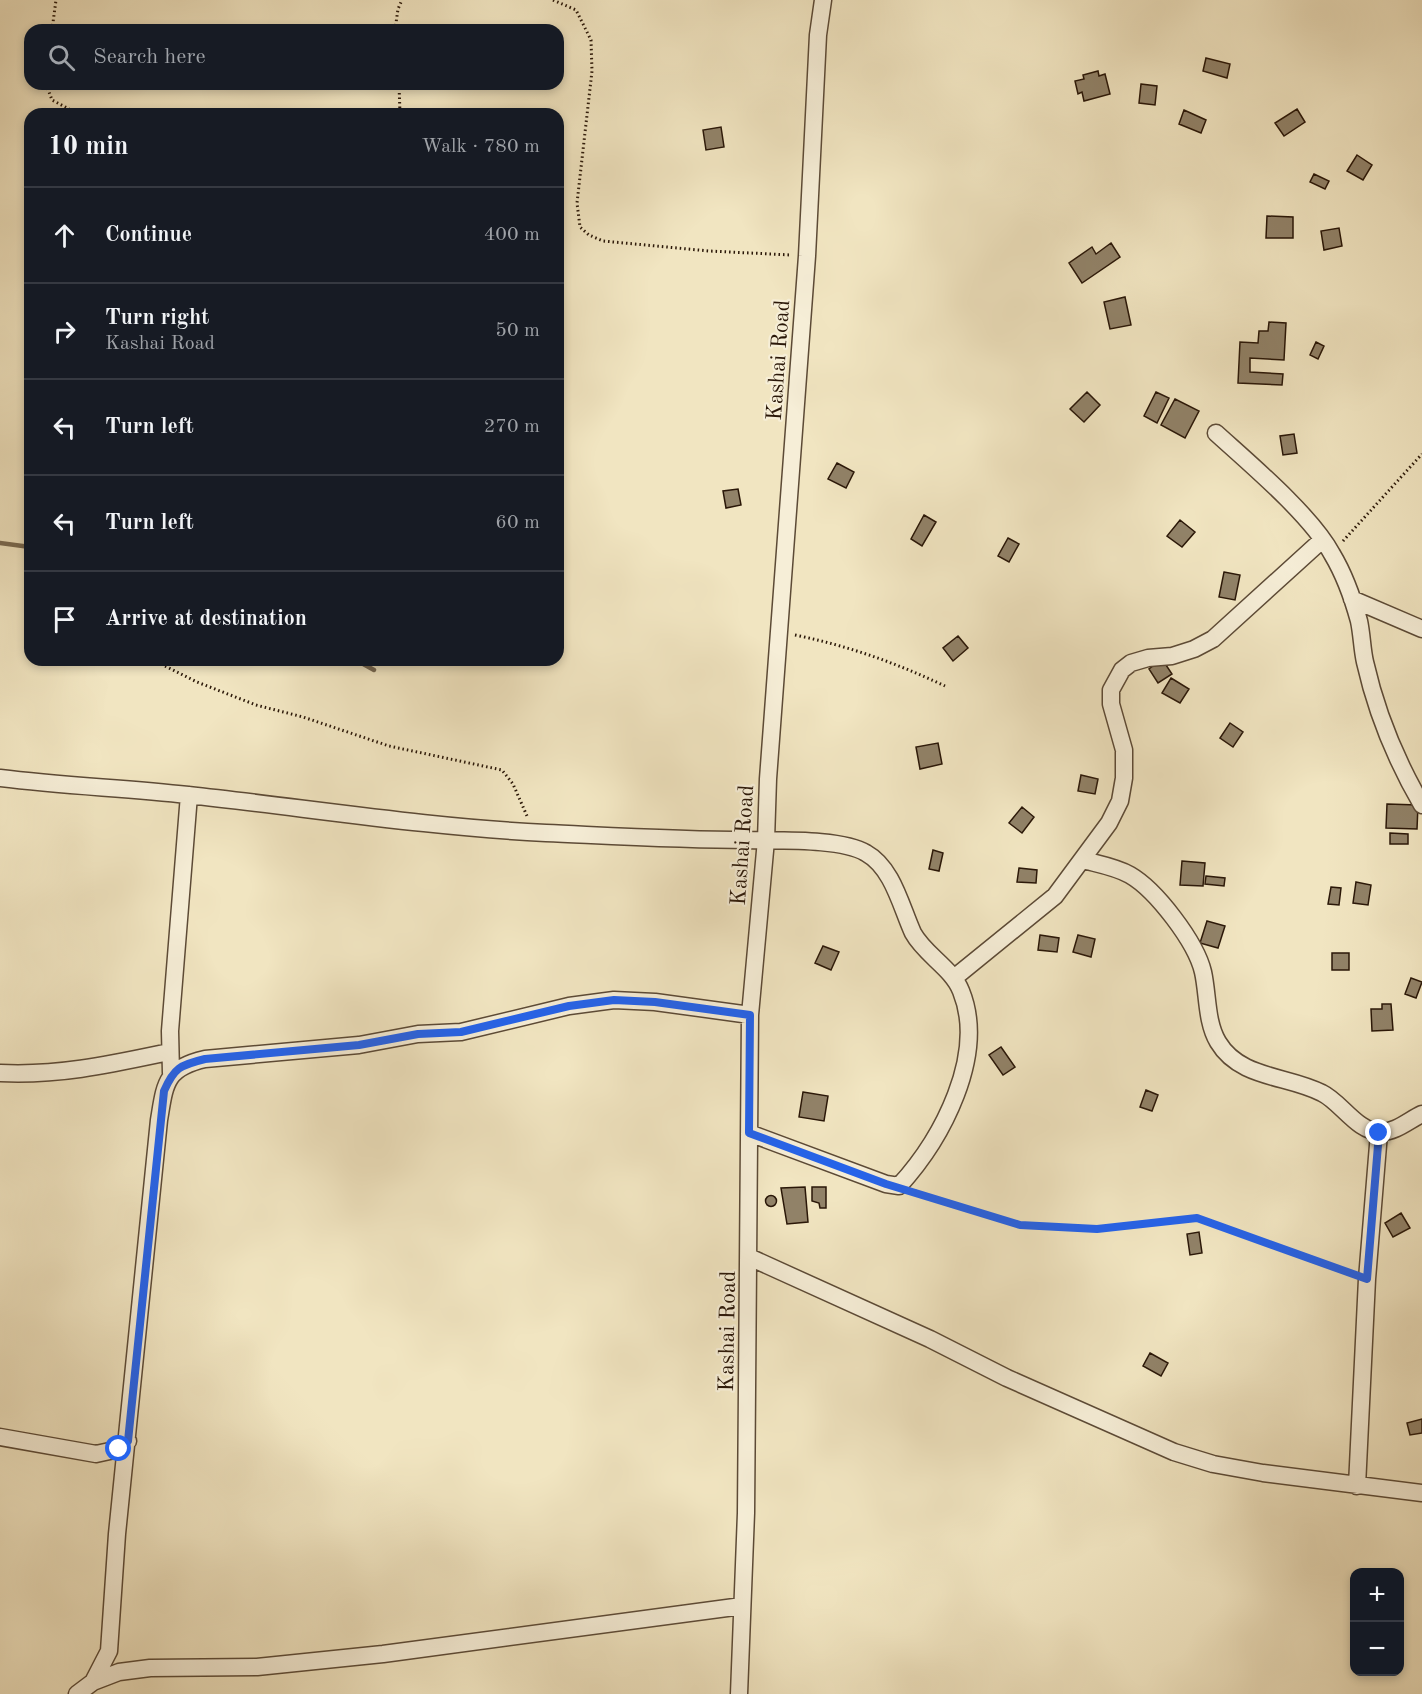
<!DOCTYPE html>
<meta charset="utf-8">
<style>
body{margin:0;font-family:"Old Standard TT",serif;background:#242831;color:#f1f3f6}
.controls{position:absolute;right:18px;bottom:18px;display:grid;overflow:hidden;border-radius:12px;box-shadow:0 3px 9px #0003}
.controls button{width:54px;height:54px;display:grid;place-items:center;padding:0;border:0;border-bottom:2px solid #363941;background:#171b24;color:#f1f3f6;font:30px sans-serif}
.stop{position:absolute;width:18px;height:18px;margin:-14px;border:4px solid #2563eb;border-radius:50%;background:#fff}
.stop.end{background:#2563eb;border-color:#fff;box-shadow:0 2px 6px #0008}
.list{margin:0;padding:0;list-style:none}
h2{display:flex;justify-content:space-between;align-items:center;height:78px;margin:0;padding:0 24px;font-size:26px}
h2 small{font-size:20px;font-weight:400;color:#9ea1a6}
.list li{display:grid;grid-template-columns:39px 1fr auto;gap:18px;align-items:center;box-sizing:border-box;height:96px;padding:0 24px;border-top:2px solid #363941}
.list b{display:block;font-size:22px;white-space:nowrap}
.list p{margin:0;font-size:20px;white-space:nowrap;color:#9ea1a6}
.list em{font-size:20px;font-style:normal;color:#9ea1a6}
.icon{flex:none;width:33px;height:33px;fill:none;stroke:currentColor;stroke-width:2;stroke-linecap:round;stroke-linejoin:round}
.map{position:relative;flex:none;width:1422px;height:1694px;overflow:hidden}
.search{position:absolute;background:#171b24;box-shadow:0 3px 9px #0003;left:24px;top:24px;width:540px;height:66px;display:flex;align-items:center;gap:15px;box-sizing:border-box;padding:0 21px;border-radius:18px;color:#9ea1a6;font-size:22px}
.panel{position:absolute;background:#171b24;box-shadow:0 3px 9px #0003;left:24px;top:108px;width:540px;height:558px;border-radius:18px}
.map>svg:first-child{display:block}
</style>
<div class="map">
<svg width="1422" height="1694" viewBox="0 0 1422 1694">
<rect width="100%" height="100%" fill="#f1e5c1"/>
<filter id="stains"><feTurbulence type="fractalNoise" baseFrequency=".00333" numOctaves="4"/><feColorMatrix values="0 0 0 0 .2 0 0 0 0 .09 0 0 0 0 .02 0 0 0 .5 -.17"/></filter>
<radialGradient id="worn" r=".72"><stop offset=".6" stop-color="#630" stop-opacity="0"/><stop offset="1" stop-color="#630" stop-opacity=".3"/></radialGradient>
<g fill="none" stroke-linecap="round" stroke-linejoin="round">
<path stroke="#796951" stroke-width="4.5" d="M0,543L30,547
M356,660L374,670"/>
</g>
<path fill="#918268" stroke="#2a1708" stroke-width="1.5" d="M1206,58L1230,64L1227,78L1203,71Z
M1098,71L1099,76L1105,74L1110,94L1084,101L1082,92L1078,94L1075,81L1084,79L1083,75Z
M1141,84L1157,86L1155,105L1139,103Z
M1297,109L1305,122L1284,136L1275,123Z
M1184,110L1206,120L1201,133L1179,124Z
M721,127L724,147L706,150L703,130Z
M1357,155L1372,165L1363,180L1347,171Z
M1314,174L1329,181L1325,189L1310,182Z
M1267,216L1293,217V238H1266Z
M1339,228L1342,246L1324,250L1321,231Z
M1111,243L1120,257L1082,283L1069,263L1092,247L1096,254Z
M1125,297L1131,325L1110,329L1104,302Z
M1269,322L1286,323L1284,360L1250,358V372L1283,374L1282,385L1238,383L1240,342L1258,343L1259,331H1268Z
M1316,342L1324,346L1318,359L1310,355Z
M1087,392L1100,405L1084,422L1070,409Z
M1156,392L1169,398L1157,423L1144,416Z
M1175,399L1199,411L1185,438L1161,425Z
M1294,434L1297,453L1283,455L1280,436Z
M837,463L854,472L846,488L828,479Z
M738,489L741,505L726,508L723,491Z
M924,515L936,522L922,546L911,539Z
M1180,520L1195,532L1182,547L1167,536Z
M1008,538L1019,544L1009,562L998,556Z
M1224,572L1240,575L1235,600L1219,597Z
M958,636L968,648L953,661L943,648Z
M1162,659L1172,674L1158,683L1149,669Z
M1171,678L1189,689L1180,703L1162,693Z
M1230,723L1243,732L1233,747L1220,738Z
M938,743L942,764L920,769L916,747Z
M1081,775L1098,779L1095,794L1078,791Z
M1387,804L1418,805L1417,829L1386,828Z
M1022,807L1034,817L1022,833L1009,823Z
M1390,833L1408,834V844H1390Z
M933,850L943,853L939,871L929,869Z
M1182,861L1205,863L1203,886L1180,885Z
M1019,868L1037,870L1036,883L1017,882Z
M1206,876L1225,878L1224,886L1205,884Z
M1356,882L1371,885L1368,905L1353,903Z
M1331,887L1341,888L1339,905L1328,904Z
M1207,921L1225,926L1218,948L1200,943Z
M1040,935L1059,938L1057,952L1038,950Z
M1078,935L1095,939L1091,957L1073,952Z
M823,946L839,952L831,970L815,963Z
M1332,953H1349V970H1332Z
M1411,978L1422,982L1416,998L1405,994Z
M1382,1004H1391L1393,1030L1372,1031L1371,1009H1382Z
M1001,1047L1015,1067L1003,1075L989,1055Z
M1146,1090L1158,1095L1152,1111L1140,1107Z
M803,1092L828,1096L824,1121L799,1117Z
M805,1187L808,1222L787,1224L781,1188Z
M812,1187H826V1208H820L819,1203L812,1201Z
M765.5 1201a5.5 5.5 0 1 1 11 0a5.5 5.5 0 1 1-11 0Z
M1401,1213L1410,1228L1393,1237L1385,1223Z
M1199,1232L1202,1253L1190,1255L1187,1234Z
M1150,1353L1168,1363L1161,1376L1143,1366Z
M1422,1419V1433L1410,1435L1407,1423Z"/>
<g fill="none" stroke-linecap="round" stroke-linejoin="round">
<g stroke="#5c4a36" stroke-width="19">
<path id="minor" d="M1216,433C1249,463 1311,515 1332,554C1344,574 1353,599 1359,621C1362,635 1362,649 1365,662C1376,711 1397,762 1422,805
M1352,599L1422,629
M0,778C63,786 126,788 188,795C308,808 426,827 546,833C613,836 680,840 747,840C777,841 841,838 866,853C893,868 901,907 913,933C925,955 952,968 961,991C987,1055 942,1139 899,1186L886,1184L749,1133
M1083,860C1098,864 1116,867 1130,875C1156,890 1196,942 1203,972C1208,994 1206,1022 1218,1042C1240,1079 1287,1075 1322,1093C1341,1102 1358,1133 1381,1132C1396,1132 1409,1120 1422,1114
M954,978L1055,896L1109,823L1120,801L1124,778V750L1111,704V690L1122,670L1131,663L1148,658L1172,656L1194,649L1213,639L1322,540
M0,1073C59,1076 112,1064 169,1052
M171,1073L170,1031L189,795
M749,1257L930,1339L1007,1378L1174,1452L1213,1464L1263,1473L1422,1493
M0,1437L96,1454L119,1449L128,1441
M1357,1486L1367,1279L1379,1133
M93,1682L119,1672L150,1668L257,1667L383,1654L742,1606
M77,1694L93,1682L109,1651L117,1534L159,1120C165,1084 165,1068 205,1059L359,1045L418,1034L461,1032L569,1006L614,1000L655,1002L750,1015
M739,1694L746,1513L750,1015L766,840L768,779L807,256L818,35L823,0"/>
</g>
<path stroke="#2a1708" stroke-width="3" stroke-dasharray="1.5 3" stroke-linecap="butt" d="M553,0L576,10L591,40L592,71L577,203L580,227L589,235L603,241L709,251L791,255
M52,30L56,0
M395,30L398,9L402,0
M46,84L52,100L71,110L109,114
M399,84L400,114
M1343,541L1422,454
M795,635C849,646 896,663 945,686
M153,660L197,682L256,705L303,717L389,746L502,770L513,784L527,816
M915,1191L1020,1225L1047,1228L1097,1229L1197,1218L1352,1273"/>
<use href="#minor" stroke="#f6eed7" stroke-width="16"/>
</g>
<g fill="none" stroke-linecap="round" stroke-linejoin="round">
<path stroke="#2563eb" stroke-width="8" d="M119,1449L128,1441L164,1091C174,1068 180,1065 205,1059L359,1045L418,1034L461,1032L569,1006L614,1000L655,1002L750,1015L749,1133L886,1184L1020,1225L1097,1229L1197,1218L1367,1279L1379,1133"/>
</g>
<g text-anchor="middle" stroke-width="4.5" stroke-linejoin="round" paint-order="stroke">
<g font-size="22" fill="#2a1708" stroke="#f6eed7">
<text transform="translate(777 360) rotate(-86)" y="8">Kashai Road</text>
<text transform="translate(741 845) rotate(-86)" y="8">Kashai Road</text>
<text transform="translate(726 1331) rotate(-89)" y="8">Kashai Road</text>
</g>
</g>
<rect width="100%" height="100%" filter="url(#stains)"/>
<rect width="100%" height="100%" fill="url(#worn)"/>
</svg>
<div class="controls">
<button>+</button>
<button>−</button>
</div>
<div class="stop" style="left:119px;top:1449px"></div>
<div class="stop end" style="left:1379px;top:1133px"></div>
<div class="search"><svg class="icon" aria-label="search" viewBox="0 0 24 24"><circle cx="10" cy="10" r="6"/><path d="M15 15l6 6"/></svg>Search here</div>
<section class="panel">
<h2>10 min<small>Walk · 780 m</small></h2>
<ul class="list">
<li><svg class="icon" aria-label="ahead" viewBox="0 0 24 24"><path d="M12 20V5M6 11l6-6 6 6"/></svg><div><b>Continue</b></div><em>400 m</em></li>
<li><svg class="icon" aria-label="right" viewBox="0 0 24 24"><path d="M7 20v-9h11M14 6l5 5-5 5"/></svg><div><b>Turn right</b><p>Kashai Road</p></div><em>50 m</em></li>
<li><svg class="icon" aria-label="left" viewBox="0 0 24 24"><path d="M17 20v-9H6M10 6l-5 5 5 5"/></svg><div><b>Turn left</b></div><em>270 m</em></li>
<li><svg class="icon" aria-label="left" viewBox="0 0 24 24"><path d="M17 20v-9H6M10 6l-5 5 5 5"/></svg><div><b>Turn left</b></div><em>60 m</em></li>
<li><svg class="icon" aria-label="arrive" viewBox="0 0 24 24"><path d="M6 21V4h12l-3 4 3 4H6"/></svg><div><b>Arrive at destination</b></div></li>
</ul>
</section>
</div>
